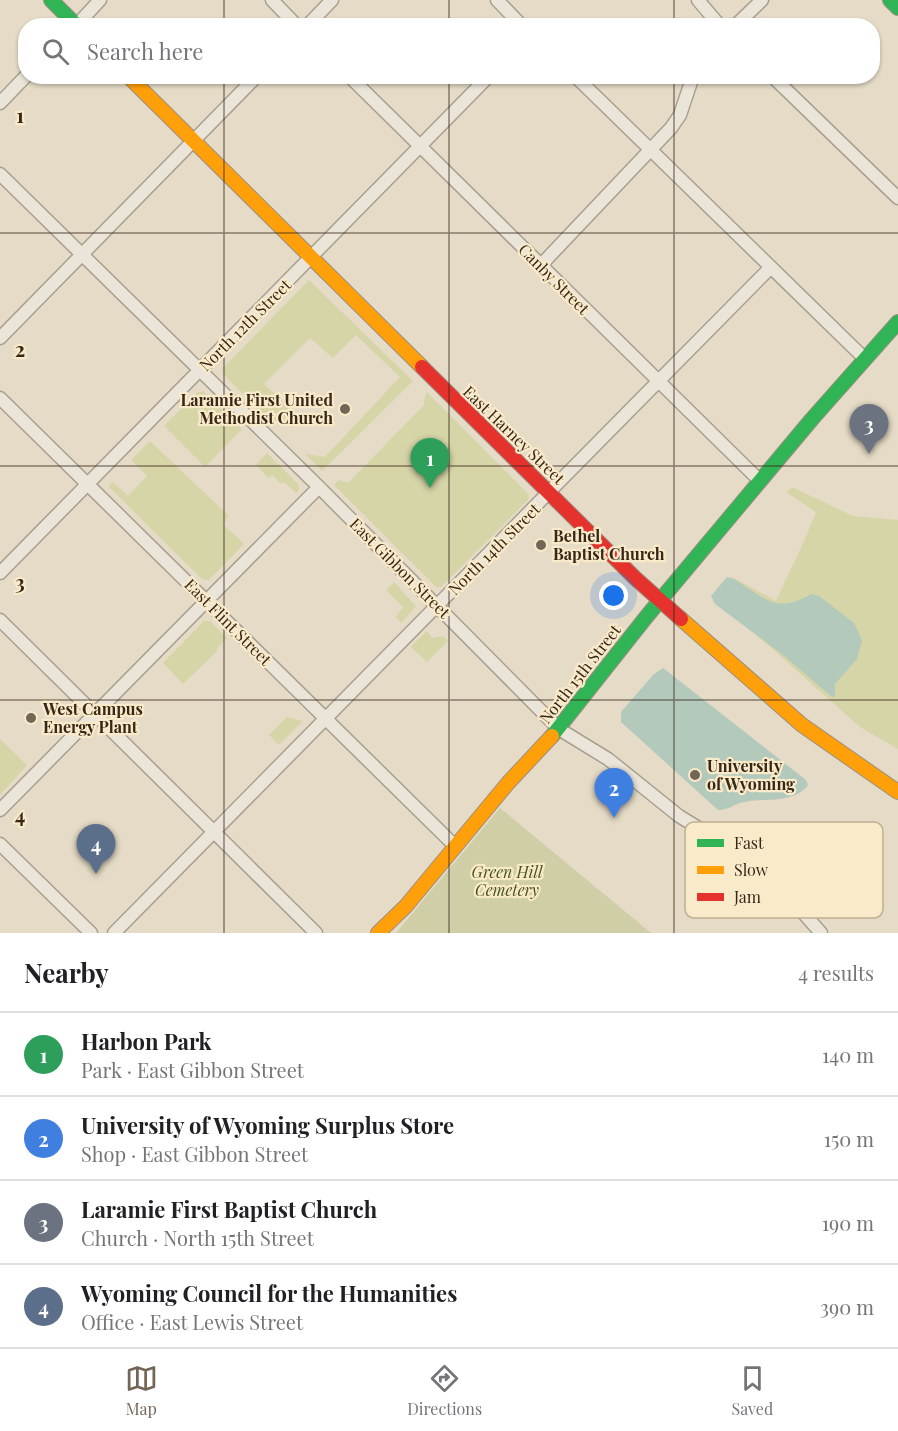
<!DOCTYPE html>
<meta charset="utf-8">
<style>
body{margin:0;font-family:"Playfair Display",serif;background:#f2f2f2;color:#202124}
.you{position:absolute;left:614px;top:596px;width:21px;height:21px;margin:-15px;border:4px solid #fff;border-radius:50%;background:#1a73e8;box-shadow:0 0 0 9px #1a73e833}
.badge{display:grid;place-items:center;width:39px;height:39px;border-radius:50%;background:#746656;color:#fff;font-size:20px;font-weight:700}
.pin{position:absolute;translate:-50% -50px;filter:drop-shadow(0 2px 3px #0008)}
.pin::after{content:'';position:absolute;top:32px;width:21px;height:18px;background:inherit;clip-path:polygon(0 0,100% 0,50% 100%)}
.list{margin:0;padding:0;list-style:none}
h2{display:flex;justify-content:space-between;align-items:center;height:78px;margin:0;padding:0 24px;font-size:26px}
h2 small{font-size:20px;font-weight:400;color:#757577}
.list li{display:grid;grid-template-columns:39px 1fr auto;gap:18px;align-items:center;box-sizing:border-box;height:84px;padding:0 24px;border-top:2px solid #e0e0e0}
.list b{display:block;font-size:22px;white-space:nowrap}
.list p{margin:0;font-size:20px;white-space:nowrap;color:#757577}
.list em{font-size:20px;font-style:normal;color:#757577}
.icon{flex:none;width:33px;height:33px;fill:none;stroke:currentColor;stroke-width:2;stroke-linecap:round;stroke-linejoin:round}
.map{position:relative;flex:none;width:898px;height:933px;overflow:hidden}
.search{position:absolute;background:#fff;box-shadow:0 2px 4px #0004;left:18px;right:18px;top:18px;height:66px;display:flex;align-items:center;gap:15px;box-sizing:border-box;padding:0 21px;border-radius:24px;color:#757577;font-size:22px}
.sheet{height:414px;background:#fff}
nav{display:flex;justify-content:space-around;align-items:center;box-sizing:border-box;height:84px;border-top:2px solid #e0e0e0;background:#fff;font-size:16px;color:#757577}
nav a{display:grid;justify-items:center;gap:3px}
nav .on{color:#746656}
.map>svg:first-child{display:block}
</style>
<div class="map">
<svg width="898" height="933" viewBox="0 0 898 933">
<rect width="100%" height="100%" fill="#e5dbc6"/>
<path fill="#d6d5a7" d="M309,280L413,381L322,471L305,454L325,457L400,377L356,335L333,358L310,338L264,384L301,419L292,428L283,422L270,421L224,375L222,369Z
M203,391L242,429L205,467L164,426L197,393Z
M427,392L529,495L528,500L441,587H436L334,485L339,480L348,483L424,405L425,396Z
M150,441L229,516L223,524L244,544L209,580L202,579L109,487L112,481L128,496L147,476L131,460Z
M267,453L298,484L299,490L296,493L284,482L281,484L272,475L268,478L256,465Z
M792,487L853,516L898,520V749L860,727L715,598L724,582L732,577L776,601L804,541L816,512L786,492Z
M394,582L416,606L401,623L396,617L403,607L386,590Z
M204,621H210L227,638L217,648L218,650L183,684L163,663Z
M427,631L432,638L443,636L448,641L427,662L411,647Z
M287,717L303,721L279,745L269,735Z
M0,739L27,765L0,795Z"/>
<path fill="#d0cea7" d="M500,808L651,933H396Z"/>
<path fill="#b3c9bb" d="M727,577L734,579C765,598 775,615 811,594L819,596L854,623L862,640L857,659L835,684V696L832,697L783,655L715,604L711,596Z
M663,668L806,780L808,785C794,805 761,797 740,803C731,806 728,810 718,810L621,722V712L653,675Z"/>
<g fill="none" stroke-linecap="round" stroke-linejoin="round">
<g stroke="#a89f90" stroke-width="15">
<path id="street" d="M272,0L297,26
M497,0L522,26
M698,0L720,26
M76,26L100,0
M307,26L332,0
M735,26L762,0
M349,76L760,481
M575,76L864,358
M772,76L898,198
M0,103L26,76
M0,174L319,487L559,729L608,759L679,816L718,840L740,847L763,867L821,933
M541,265L671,128L680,115L693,76
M0,338L257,76
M0,398L455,846
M0,573L489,76
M0,620L316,933
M0,810L319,487
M0,844L91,933
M114,933L771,267"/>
</g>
<g stroke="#998f80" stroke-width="16">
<path id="fast" d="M51,0L77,26
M890,0L898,8
M552,736L647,616L812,419L898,322"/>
</g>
<g stroke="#998f80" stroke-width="16">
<path id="slow" d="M128,76L422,367
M681,619L802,725L898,792
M378,933L406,906L508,783L552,736"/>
</g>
<g stroke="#998f80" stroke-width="16">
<path id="jam" d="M422,367L635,578L681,619"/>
</g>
<use href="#street" stroke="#ebe5d9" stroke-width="12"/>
<use href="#fast" stroke="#30b455" stroke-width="14"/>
<use href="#slow" stroke="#ff9f0a" stroke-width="14"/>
<use href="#jam" stroke="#e5322d" stroke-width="14"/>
</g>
<path fill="none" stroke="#372719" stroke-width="1.5" stroke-opacity="0.55" d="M224,0V26M449,0V26M674,0V26M224,76V933M449,76V933M674,76V933M0,233H898M0,466H898M0,700H898"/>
<g fill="#746656" stroke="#f9eac9" stroke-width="2">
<circle cx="345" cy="409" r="6"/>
<circle cx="541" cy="545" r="6"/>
<circle cx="31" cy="718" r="6"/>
<circle cx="695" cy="775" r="6"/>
</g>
<g text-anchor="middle" stroke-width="4.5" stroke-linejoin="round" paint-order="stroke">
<g font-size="16" fill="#372719" stroke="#f9eac9">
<text transform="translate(554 279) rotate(45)" y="6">Canby Street</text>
<text transform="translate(245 325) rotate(-45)" y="6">North 12th Street</text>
<text transform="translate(514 435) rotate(44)" y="6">East Harney Street</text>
<text transform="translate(494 549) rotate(-45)" y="6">North 14th Street</text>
<text transform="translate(400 568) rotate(45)" y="6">East Gibbon Street</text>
<text transform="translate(228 622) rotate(45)" y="6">East Flint Street</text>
<text transform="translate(580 674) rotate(-52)" y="6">North 15th Street</text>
</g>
<g font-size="16" font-weight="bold" fill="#372719" stroke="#f9eac9" text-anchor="start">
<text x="333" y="406" text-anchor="end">Laramie First United<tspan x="333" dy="18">Methodist Church</tspan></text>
<text x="553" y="542">Bethel<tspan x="553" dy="18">Baptist Church</tspan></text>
<text x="43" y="715">West Campus<tspan x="43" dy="18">Energy Plant</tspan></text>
<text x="707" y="772">University<tspan x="707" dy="18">of Wyoming</tspan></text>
</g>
<g font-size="16" font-style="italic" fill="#48551e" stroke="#f9eac9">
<text x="507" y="878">Green Hill<tspan x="507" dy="18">Cemetery</tspan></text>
</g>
</g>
<rect x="685" y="822" width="198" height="96" rx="9" fill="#f9eac9" stroke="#bfb094" stroke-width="1.5"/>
<rect x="697" y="839" width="27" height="8" fill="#30b455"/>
<rect x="697" y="866" width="27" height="8" fill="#ff9f0a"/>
<rect x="697" y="893" width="27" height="8" fill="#e5322d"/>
<g font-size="16" fill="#372719">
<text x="734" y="849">Fast</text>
<text x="734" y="876">Slow</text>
<text x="734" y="903">Jam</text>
</g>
<g font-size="20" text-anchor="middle" font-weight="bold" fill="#372719" stroke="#f9eac9" stroke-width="4.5" stroke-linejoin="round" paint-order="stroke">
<text x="20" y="123">1</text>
<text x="20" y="357">2</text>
<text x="20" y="590">3</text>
<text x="20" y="823">4</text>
</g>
</svg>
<div class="you"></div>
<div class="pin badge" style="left:430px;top:488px;background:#2e9e5b">1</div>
<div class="pin badge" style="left:614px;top:818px;background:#3f7fe0">2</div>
<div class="pin badge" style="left:869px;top:454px;background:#6b7280">3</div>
<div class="pin badge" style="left:96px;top:874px;background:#5c6f8a">4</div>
<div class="search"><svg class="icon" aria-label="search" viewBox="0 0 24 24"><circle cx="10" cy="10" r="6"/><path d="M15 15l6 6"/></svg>Search here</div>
</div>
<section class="sheet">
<h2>Nearby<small>4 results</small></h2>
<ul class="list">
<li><span class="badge" style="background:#2e9e5b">1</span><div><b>Harbon Park</b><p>Park · East Gibbon Street</p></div><em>140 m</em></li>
<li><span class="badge" style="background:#3f7fe0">2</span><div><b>University of Wyoming Surplus Store</b><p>Shop · East Gibbon Street</p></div><em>150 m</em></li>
<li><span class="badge" style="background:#6b7280">3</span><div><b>Laramie First Baptist Church</b><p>Church · North 15th Street</p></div><em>190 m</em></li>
<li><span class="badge" style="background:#5c6f8a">4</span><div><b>Wyoming Council for the Humanities</b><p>Office · East Lewis Street</p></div><em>390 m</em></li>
</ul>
</section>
<nav>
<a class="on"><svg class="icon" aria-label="map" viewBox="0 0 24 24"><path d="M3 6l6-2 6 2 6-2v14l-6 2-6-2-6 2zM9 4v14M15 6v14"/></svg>Map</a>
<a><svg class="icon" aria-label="directions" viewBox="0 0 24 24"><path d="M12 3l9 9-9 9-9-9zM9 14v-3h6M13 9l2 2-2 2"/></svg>Directions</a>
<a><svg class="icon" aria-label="saved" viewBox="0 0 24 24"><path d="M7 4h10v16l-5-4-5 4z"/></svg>Saved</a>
</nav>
